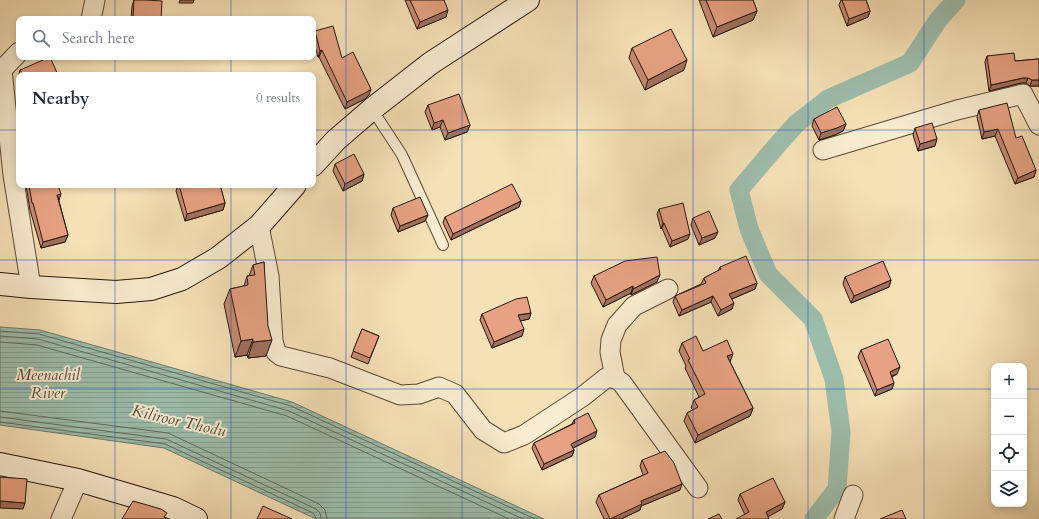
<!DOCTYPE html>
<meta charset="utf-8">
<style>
body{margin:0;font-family:Cardo,serif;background:#f6f6f7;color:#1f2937}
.controls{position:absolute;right:12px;bottom:12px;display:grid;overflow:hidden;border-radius:8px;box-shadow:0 2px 6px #0003}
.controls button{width:36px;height:36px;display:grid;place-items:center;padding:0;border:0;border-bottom:1px solid #e0e1e3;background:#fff;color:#1f2937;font:20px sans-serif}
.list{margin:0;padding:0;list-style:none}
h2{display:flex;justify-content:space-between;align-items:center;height:52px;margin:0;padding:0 16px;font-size:17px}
h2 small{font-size:13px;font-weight:400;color:#747a83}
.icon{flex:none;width:22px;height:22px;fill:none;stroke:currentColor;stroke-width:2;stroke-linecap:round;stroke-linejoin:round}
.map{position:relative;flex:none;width:1039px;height:519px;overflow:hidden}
.search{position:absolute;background:#fff;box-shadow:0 2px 6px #0003;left:16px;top:16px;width:300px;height:44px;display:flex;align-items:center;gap:10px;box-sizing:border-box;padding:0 14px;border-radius:8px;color:#747a83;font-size:15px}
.panel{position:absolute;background:#fff;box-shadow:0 2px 6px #0003;left:16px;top:72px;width:300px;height:116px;border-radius:8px}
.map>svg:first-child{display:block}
</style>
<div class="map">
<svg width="1039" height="519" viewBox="0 0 1039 519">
<defs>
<pattern id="water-rules" width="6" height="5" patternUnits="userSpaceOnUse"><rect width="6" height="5" fill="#9dbead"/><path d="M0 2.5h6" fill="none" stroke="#87a294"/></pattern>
</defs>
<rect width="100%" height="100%" fill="#f6e1b7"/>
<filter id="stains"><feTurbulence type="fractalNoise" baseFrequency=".005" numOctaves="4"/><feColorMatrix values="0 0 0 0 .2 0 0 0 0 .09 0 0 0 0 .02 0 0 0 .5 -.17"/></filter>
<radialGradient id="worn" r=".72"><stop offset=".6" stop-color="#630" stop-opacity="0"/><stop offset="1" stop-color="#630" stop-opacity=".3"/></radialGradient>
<path fill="url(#water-rules)" stroke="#6e7a6d" d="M0,327L40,330L292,402L544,519H316L164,448L0,425Z"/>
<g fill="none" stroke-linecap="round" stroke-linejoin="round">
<path stroke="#626a5d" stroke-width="1" d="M0,331L39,334L291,406L535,519
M0,336L38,339L289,411L523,519
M0,342L37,345L287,416L509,519
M0,411L168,433L319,504L325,510L327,519
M0,417L166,439L316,509L320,513L321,519
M0,422L165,444L313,513L315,516L316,519"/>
<path stroke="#9dbead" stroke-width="19" d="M814,519L837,489L841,432L834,379L813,319L768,274L749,229L739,190L773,150L796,124L828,99L910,63L938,20L956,0"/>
<g stroke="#5b4838" stroke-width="12">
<path id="lane" d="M372,109L402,155L443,245"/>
</g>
<g stroke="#5b4838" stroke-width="21">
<path id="street" d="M91,19L95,0
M19,52L2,70L13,175L31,287
M823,150L957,110L1023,94L1039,125
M259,226L269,276L273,341L276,352L281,356L330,368L400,395L419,394L439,387L455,394L483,430L504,443L524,435L582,397L606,378H615L622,383L698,488
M615,378L610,352L611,340L617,325L634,306L668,289
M61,519L78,480
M844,519L853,495"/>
</g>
<g stroke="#27150d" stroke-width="24">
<path id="secondary" d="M313,165L336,140L372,109L431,63L528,0
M0,284L31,287L116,292L151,289L182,279L218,258L259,226L295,185
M0,464L78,480L173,508L196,519"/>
</g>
<use href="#lane" stroke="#f9ecd0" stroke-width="10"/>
<use href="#street" stroke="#f9ecd0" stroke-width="19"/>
<use href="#secondary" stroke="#f9ecd0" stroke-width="22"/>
</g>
<path fill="#c68b70" stroke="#27150d" d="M134,0L161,19H131L132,6Z
M405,0H444L446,17L417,29Z
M699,0H753L757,11L753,20L713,37Z
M841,0H866L870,11L868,17L847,26L839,5Z
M315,31L342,58L369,95L365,99L345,109L319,57H318L313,40V36Z
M632,48L684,70L645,90L629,58Z
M987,56L1015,61L1039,59V86H1030L1026,83H1021L989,91L985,62Z
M20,70L58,75H19V79L18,77Z
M428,105L470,125L467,132L445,140L440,127L432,130L425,112Z
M979,110L1016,138L1036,170L1034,177L1015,184L995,136L982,139L977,117Z
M814,119L846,124L843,131L835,135L819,140L812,126Z
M915,128L935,146L918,151L913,135Z
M335,164L364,174L362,181L343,191L333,171Z
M26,185H58L59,201L68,235L65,242L41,248L30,210Z
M178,185H220L225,203L223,210L185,221L176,191Z
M521,201L519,207L451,240L443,223L445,217Z
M393,208L428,215L425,221L398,232L391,215Z
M659,209L688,239L670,247L662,228L661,229L657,214Z
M693,218L715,238L699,245L691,225Z
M264,262L266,356L248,358L247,355L235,357L224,304L230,289L244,286L247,276H249L253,265Z
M720,267L757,283L755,289L732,299V309L718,316L711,302L679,316L673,302L675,296L701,284L704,278L718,271Z
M594,276L657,282L631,295V293L603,307L591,283Z
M845,277L891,280L889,287L851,303L843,284Z
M531,313L529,319L520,321L522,336L492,348L480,320L482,314Z
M362,329L379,336L368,364L351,357Z
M682,343L703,351L730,362L753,408L750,416L695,443L684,421L687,413L693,410L691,408L694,400L699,397L685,368L686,366L679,351Z
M861,350L897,374L892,377V389L875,396L858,357Z
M574,420L595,437L573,448L574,450L572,456L542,470L532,448L534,443L572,424Z
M642,460L680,490L641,506L640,510L621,519H604L596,502L599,495L643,475L640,466Z
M740,494L785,502L782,509L768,516L745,515L738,500Z"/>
<path fill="#a1715b" stroke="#27150d" d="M180,0H194L193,3H179Z
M448,10L446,17L417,29L420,22Z
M757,11L753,20L713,37L717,27Z
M870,11L868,17L847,26L849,19Z
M322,50L319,57H318L320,51Z
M687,60L684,70L645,90L648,80Z
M1023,78H1028L1026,83H1021L989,91L991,85Z
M1032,80H1039V86H1030Z
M371,89L369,95L365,99L345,109L347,102Z
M443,120L440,127L432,130L434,123Z
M846,124L843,131L835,135L819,140L821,133Z
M470,125L467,132L445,140L448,133Z
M998,129L995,136L982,139L984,132Z
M937,139L935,146L918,151L920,144Z
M1036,170L1034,177L1015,184L1018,178Z
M364,174L362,181L343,191L345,184Z
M61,194L59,200L57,195Z
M521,201L519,207L451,240L453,234Z
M225,203L223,210L185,221L187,214Z
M428,215L425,221L398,232L400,226Z
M663,223H664L662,228L661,229Z
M718,232L715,238L699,245L702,238Z
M690,234L688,239L670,247L672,241Z
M68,235L65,242L41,248L43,242Z
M660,275L657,282L631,295L633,289Z
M891,280L889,287L851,303L854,296Z
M757,283L755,289L727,301L729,294Z
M633,286L631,293L603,307L606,300Z
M713,296L711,302L679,316L682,310Z
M734,303L732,309L718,316L721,310Z
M531,313L529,319L516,322L518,315Z
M524,329L522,336L492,348L494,342Z
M253,339L247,355L235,357L241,341Z
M272,340L266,356L248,358L253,342Z
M733,354L730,362L727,356Z
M900,367L897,374L887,378L890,372Z
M894,383L892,389L875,396L877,390Z
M753,408L750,416L695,443L698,435Z
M597,431L595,437L569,450L571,444Z
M574,450L572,456L542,470L544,464Z
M682,484L680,490L641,506L640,510L621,519H610L641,501Z
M0,501L25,503L23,509L0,508Z
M785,502L782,509L764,519L766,512Z"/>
<path fill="#e6a282" stroke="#27150d" d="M134,0H145L162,1L161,19H133Z
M410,0H444L448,10L420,22Z
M706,0H753L757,11L717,27Z
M842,0H866L870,11L849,19Z
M333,26L342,58L353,52L371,89L367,92L347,102L322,50L320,51L315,31Z
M671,29L687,60L648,80L632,48Z
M1014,53L1015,61L1039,59V80H1032L1028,78H1023L991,85L987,56Z
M50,57L58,75H23L20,70Z
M459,94L470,125L448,133L443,120L434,123L428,105Z
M1007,103L1016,138L1022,136L1036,170L1018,178L998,129L984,132L979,110Z
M837,107L846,124L837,128L821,133L814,119Z
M932,123L937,139L920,144L915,128Z
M354,154L364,174L345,184L335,164Z
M512,184L521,201L453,234L445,217Z
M29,185H58L61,194L57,195L68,235L43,242L33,203H32Z
M179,185H220L225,203L187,214Z
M420,197L428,215L400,226L393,208Z
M683,203L690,234L672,241L664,223H663L659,209Z
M709,211L718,232L702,238L693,218Z
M746,256L757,283L729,294L734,303L721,310L713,296L682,310L675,296L706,283L704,278L721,269L720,267Z
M657,257L660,275L633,289V286L606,300L594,276L625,261Z
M883,261L891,280L854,296L845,277Z
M264,262L268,326L272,340L253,342V339L241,341L230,289L248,285L247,276L255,275L253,265Z
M527,297L531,313L518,315L524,329L494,342L482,314L516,299Z
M362,329L379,336L370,358L353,351Z
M696,336L703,351L727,340L733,354L727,356L753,408L698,435L687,413L698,407L694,400L705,394L688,360L690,359L682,343Z
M888,339L900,367L890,372L894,383L877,390L861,350Z
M588,413L597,431L571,444L574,450L544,464L534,443L575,423L574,420Z
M665,451L674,463L682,484L641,501L642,504L610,519L599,495L648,473L642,460Z
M0,477L27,479L25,503L0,501Z
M773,478L785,502L766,512L769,519H736L749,512L740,494Z
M133,501L161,509L167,513L164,517L166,519H122Z
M263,506L292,519H257Z
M902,510L906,519H880Z
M719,514L722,519H708Z"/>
<path fill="none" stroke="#1d4ed8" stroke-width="1" stroke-opacity="0.55" d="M115,0V19M231,0V19M346,0V519M462,0V519M577,0V519M693,0V519M808,0V519M924,0V519M115,57V75M231,57V75M0,130H19M313,130H1039M115,185V519M231,185V519M0,260H1039M0,389H994M1024,389H1039"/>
<g text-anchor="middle" stroke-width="4" stroke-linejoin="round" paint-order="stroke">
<g font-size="16" font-style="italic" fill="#505045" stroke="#f9ecd0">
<text x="48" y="380">Meenachil<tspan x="48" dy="18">River</tspan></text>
<text transform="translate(179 420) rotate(13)" y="6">Kiliroor Thodu</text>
</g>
</g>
<rect width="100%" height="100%" filter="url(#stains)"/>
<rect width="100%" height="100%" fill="url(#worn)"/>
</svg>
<div class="controls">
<button>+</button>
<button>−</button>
<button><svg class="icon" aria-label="locate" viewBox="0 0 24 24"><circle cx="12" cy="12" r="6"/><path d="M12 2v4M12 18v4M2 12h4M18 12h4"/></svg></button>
<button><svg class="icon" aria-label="layers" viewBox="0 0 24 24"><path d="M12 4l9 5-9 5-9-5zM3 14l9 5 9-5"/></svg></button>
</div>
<div class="search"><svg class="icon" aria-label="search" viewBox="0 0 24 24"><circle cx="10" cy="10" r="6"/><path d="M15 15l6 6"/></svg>Search here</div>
<section class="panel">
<h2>Nearby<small>0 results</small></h2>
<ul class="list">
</ul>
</section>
</div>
